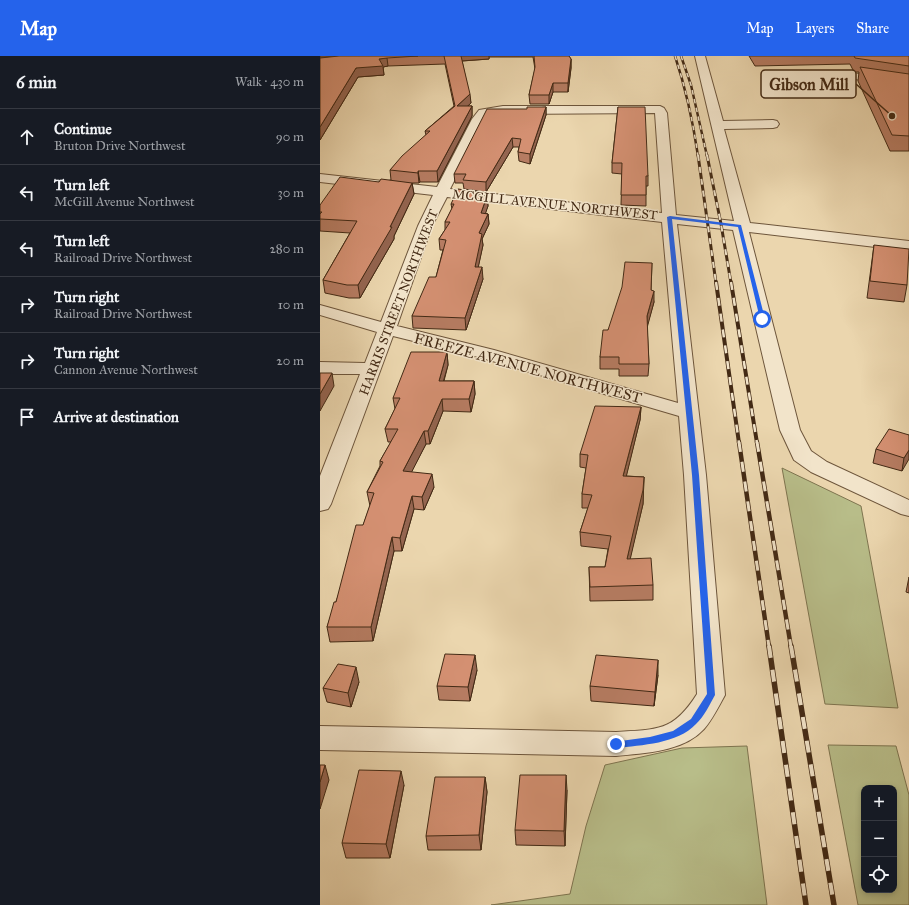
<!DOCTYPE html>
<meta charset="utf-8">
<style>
body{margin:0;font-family:"IM FELL Great Primer",serif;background:#242831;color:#f1f3f6}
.controls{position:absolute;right:12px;bottom:12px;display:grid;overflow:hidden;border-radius:8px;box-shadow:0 2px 6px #0003}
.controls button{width:36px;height:36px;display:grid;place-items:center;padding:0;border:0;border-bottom:1px solid #363941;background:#171b24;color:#f1f3f6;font:20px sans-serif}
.stop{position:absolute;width:12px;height:12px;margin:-9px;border:3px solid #2563eb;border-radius:50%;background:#fff}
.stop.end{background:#2563eb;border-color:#fff;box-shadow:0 1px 4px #0008}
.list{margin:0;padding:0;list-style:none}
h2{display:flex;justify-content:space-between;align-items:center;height:52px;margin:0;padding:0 16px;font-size:17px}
h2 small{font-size:13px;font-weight:400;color:#9ea1a6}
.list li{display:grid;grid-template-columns:26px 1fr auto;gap:12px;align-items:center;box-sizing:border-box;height:56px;padding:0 16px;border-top:1px solid #363941}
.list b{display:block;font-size:15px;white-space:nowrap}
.list p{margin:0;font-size:13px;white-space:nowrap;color:#9ea1a6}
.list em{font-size:13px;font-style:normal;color:#9ea1a6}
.icon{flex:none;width:22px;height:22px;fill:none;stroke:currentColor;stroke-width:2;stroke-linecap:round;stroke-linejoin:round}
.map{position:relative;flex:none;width:589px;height:849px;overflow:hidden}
header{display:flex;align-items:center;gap:24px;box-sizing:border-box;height:56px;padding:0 20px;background:#2563eb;color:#fff}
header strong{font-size:19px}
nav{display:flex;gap:22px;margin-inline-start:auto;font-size:14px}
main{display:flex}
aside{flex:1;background:#171b24}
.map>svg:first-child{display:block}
</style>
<header>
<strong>Map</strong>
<nav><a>Map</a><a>Layers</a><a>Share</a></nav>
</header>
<main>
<aside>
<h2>6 min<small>Walk · 430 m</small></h2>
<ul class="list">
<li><svg class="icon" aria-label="ahead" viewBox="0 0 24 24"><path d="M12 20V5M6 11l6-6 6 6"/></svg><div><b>Continue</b><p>Bruton Drive Northwest</p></div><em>90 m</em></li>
<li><svg class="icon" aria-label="left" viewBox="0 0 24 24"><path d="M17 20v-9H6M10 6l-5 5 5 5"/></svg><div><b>Turn left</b><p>McGill Avenue Northwest</p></div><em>30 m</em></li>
<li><svg class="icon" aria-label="left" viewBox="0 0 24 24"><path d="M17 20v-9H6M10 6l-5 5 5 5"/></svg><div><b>Turn left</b><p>Railroad Drive Northwest</p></div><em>280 m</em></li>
<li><svg class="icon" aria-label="right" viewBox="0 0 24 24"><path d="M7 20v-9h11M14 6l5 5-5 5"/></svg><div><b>Turn right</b><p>Railroad Drive Northwest</p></div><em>10 m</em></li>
<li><svg class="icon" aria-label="right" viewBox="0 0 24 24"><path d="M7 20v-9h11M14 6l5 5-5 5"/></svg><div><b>Turn right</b><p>Cannon Avenue Northwest</p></div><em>20 m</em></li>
<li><svg class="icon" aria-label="arrive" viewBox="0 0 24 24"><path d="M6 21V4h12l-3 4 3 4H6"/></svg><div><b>Arrive at destination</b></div></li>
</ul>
</aside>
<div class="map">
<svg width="589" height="849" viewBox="0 0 589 849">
<rect width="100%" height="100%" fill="#ebd6ae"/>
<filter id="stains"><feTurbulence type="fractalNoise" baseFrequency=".005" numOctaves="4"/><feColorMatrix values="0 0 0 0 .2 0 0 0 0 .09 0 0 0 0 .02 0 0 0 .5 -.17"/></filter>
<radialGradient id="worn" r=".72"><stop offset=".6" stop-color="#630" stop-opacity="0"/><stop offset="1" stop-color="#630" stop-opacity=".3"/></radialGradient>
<path fill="#b8bd89" stroke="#7e744f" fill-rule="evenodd" d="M462,412L541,450L578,652L505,648Z
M508,689L576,690L589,739V849H538ZM544,732H574V834H544Z
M427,690L447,849H171L250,838L266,770L285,709L362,692Z"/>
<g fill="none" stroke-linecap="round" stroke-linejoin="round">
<g stroke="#6d553b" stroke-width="2">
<path id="minor" d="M375,0H385L403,65L453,64L457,65L459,68L457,71L453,72L404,73L430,167L589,185V195L429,176L480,374L491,395L507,406L589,444V460L581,458L491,416L474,404L460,374L413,174L357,168L386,419L405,639C399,650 392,664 384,673C363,696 325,697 296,700L0,694V670L296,676C338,673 353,676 377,638L364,419L359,360L162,302L73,280L11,448L8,453L0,455V420L40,318H0V306L45,307L57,276L0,259V249L61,266L98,170L113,139L0,126V118L117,131L152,63L159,54L183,50H340L344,52L347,57L356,159L414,165ZM335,57L342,157L130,133L167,60L183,58ZM127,141L342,166L358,347L174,294L77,270L112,170Z
M525,16L589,25V31L521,21L520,19L521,17Z"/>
</g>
<use href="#minor" fill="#f2e4ca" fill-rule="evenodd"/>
<g stroke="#432a15" stroke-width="2.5">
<path id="rail-far4" d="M355,0C366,33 373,66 378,100
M361,0L371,29L387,100"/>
</g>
<g stroke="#432a15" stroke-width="3">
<path id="rail-far3" d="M378,99L396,227
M387,99L401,168L411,227"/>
</g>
<g stroke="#432a15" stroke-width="4">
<path id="rail-far2" d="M396,226L419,387
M411,226L437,387"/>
</g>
<g stroke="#432a15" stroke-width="4.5">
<path id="rail-far1" d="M419,386L449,591
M437,386L471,591"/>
</g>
<g stroke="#432a15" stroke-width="5.5">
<path id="rail" d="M449,590L486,849
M471,590L514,849"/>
</g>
<use href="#rail-far4" stroke="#f2e4ca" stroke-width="1.5" stroke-dasharray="4.5" stroke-linecap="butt"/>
<use href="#rail-far3" stroke="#f2e4ca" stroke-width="2" stroke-dasharray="6" stroke-linecap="butt"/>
<use href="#rail-far2" stroke="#f2e4ca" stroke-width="2.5" stroke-dasharray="8" stroke-linecap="butt"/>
<use href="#rail-far1" stroke="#f2e4ca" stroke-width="3" stroke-dasharray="10" stroke-linecap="butt"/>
<use href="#rail" stroke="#f2e4ca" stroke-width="4" stroke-dasharray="12" stroke-linecap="butt"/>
</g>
<path fill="#b67c62" stroke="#432a15" d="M0,0H249L251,3V12L248,36H233L229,48H210L209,39L215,13L213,1H169V3L142,5L151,47L148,50H152V60L118,126H100L99,127H92L94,138L74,180V183L40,242H29L5,237L3,224L30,177L0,175V149L59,126L71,124L70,114L106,79L105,75L134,50L125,8L68,10L63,11L64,19L38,21L0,84Z
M429,0H589V95H570L538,25L539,16H534L530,8L435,10Z
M226,51V59L210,108L199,105L198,96L199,91H193L166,136L144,133L143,127H135L134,118L207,53Z
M298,51L328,120V130H326V150L301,149L302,118L292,117V107Z
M159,139L167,140L168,150L165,157L168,158L169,168L162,183L163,189L158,211L163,223L146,274L93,272L92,260L116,221L123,194H120L119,183L125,174V166L132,153L131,148Z
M554,189L587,229L584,246L547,242Z
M332,207L331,234L334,246L327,270L329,308L328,320H299V313H280V301L288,274Z
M127,296L128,309L124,325H154L155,338L151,356L123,355L110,388H106L91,416L114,431L104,454L94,453L82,495H74L53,585L10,586L7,571L50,450L47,436L60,410V405L71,386H68L65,373L75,353L73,342Z
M321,351L320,364L306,420L324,421L323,448L310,502L333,529V544L270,545L269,511H285L288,493L261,490L260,476L268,452H262V438L266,412L260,411V398Z
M589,379L582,415L553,407L556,393Z
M589,521V537L586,536Z
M157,614L150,645L119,644L117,630Z
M338,619L334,650L271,645L270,630Z
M39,626L31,651L7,646L3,632Z
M165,721L167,736L161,794H108L106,780Z
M84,729L70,802H26L22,787Z
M247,734L245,790L196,789L195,774Z"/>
<path fill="#946550" stroke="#432a15" d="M0,0H20L0,2Z
M140,0H169V3L141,5Z
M67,2L68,10L63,11L64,19L38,21L0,84V71L36,12L59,3Z
M251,3V12L248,36V27Z
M233,27V36L229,48V39Z
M150,38L151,47L138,59L137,50Z
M152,50V60L118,126L117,115Z
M226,51V59L210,108V98Z
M192,82L193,91L166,136V126Z
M98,115L100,126L99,127L98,117Z
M92,127L94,138L74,180V183L40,242L38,229L70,171Z
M167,140L168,150L162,168L161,157Z
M168,158L169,168L162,183L163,189L156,222L155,211L159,177Z
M162,211L163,223L146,274L145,262Z
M334,235V246L327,272V260Z
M127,296L128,309L120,337L119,325Z
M12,317L14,330L0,355V338Z
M154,325L155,338L151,356L149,343Z
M122,343L123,355L110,388L108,375Z
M321,351L320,364L303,434V420Z
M104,375L106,388L85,429L83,415Z
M589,394V403L582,415L584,402Z
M112,418L114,431L104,454L102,441Z
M324,421L323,448L307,517V503Z
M92,440L94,453L82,495L80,482Z
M72,481L74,495L53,585L51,571Z
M155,599L157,614L150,645L148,631Z
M338,604V619L334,650L335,636Z
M36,611L39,626L31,651L28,637Z
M5,709L9,724L0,753V726Z
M81,715L84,729L70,802L66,788Z
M246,719L247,734L245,790L244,775Z
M165,721L167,736L161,794L159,779Z"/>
<path fill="#d49072" stroke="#432a15" d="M19,0H98L67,2L59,3L63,10L36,12L0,71V2Z
M124,0H141L150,38L137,50H152L117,115H98V117L70,114L82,100L110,75H105L135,50Z
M214,0H249L251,3L248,27H233L229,39H209L215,11Z
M534,0H589V10L535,2Z
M540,11L589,18V80L572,79Z
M207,51H226L210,98L198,96L201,83L192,82L166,126L143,124L146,118H134L167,53H207Z
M298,51H325L328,120H326V139H301L302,107H292Z
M20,121L59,126L61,123L92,127L70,171H72L38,229H27L3,224L37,165L0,163V158L2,156H0V149Z
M138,133L159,136L157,139L167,140L161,157L168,158L159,177L162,178L155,211H162L145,262L92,260L109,221H116L126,184L119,183L130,166H125L134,148H131Z
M554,189L589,193L587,229L550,225Z
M305,206L332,207L331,234L334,235L327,260L329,308H299V301H280L283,274H288L302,231Z
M91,296H127L119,325H154L149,343H122L108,375H104L83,415L112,418L102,441L92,440L80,482L72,481L51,571H7L14,546H16L36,469H43L54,437L47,436L63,406L60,405L78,373H65L80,342H73Z
M0,317H12L0,338Z
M275,350L321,351L303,420L324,421L323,434L307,503L331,502L333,529L270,531L269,511H285L291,480L260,476L272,439L262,438L268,399L260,398Z
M569,373L589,379V394L584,402L556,393Z
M125,598L155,599L148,631L117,630Z
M276,599L338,604L335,636L270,630Z
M18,608L36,611L28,637L3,632Z
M0,709H5L0,726Z
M39,714L81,715L66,788L22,787Z
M200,719H246L244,775L195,774Z
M115,721H165L159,779L106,780Z"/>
<path fill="#2563eb" d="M350,160L421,169L445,263L442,264L440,263L418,171L352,163L379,419L395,639C390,648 384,661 376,668C357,688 322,689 296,692L292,688L293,686L330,681L353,675L371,663L387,638L372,419L347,161Z"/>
<g text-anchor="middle" stroke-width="3" stroke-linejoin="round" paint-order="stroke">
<g font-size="13" fill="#432a15" stroke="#f2e4ca">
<text transform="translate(235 148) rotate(6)" y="5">MCGILL AVENUE NORTHWEST</text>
<text transform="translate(78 246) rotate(-69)" y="5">HARRIS STREET NORTHWEST</text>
</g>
<g font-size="15" fill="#432a15" stroke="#f2e4ca">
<text transform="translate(208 312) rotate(15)" y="5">FREEZE AVENUE NORTHWEST</text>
</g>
</g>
<path fill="none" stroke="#432a15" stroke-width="1.5" d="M572 60L536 28"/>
<circle fill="#432a15" stroke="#f2e4ca" stroke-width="1.5" cx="572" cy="60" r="4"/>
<rect fill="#f2e4ca" stroke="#432a15" stroke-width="1.5" x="441" y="14" width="95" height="28" rx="4"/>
<g font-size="16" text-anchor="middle" font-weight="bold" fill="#432a15">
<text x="489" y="34">Gibson Mill</text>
</g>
<rect width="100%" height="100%" filter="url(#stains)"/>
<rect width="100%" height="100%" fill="url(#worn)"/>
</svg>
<div class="controls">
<button>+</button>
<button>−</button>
<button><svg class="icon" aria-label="locate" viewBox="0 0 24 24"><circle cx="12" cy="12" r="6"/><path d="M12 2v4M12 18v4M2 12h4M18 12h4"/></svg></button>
</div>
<div class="stop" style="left:442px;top:263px"></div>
<div class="stop end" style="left:296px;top:688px"></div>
</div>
</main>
